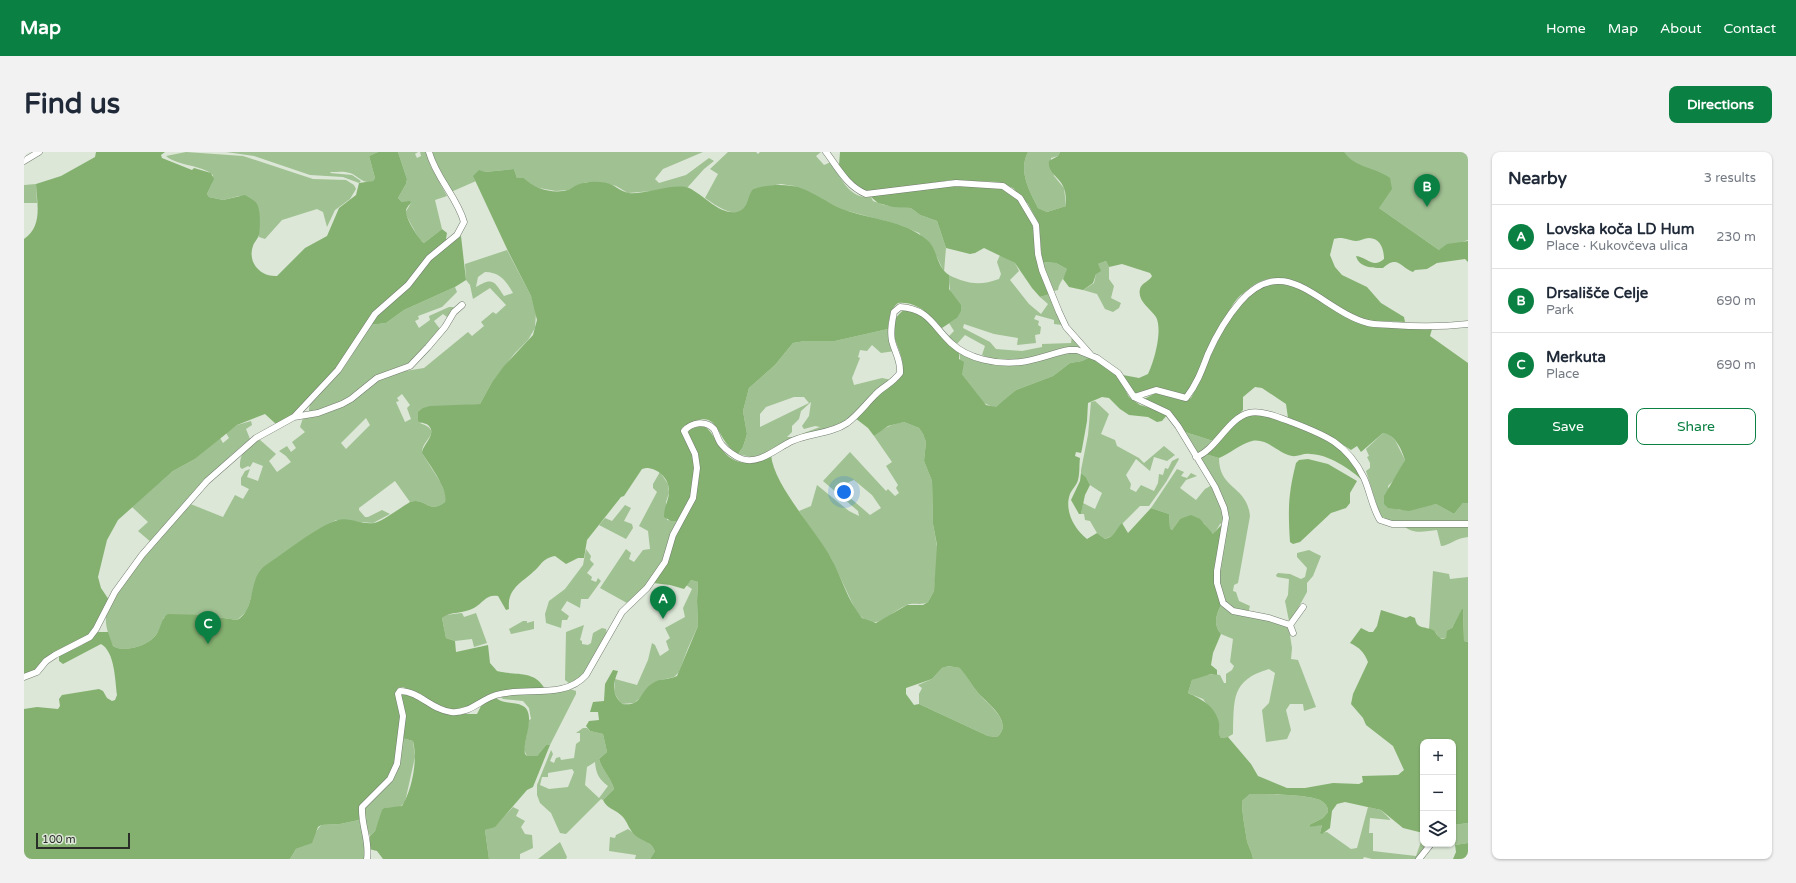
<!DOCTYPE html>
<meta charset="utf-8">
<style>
body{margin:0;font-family:"Varela Round",sans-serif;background:#f2f2f3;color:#1f2937}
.controls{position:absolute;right:12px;bottom:12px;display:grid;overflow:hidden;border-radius:8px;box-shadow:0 1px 3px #0004}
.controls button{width:36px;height:36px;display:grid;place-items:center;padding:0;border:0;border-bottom:1px solid #e0e1e3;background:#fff;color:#1f2937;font:20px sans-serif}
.scale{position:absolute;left:12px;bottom:10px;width:94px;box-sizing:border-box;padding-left:4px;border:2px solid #2a2e28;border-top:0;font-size:11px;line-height:14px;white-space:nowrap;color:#2a2e28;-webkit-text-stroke:3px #dce7d7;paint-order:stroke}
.you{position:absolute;left:820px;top:340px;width:14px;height:14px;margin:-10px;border:3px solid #fff;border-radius:50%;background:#1a73e8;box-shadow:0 0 0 6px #1a73e833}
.badge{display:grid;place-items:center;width:26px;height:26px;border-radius:50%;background:#0b8043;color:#fff;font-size:13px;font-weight:700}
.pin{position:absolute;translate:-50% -33px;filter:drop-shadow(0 1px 2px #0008)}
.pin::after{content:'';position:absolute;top:21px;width:14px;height:12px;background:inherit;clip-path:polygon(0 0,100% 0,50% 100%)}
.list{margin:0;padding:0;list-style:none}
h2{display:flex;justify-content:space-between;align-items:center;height:52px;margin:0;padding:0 16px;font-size:17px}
h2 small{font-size:13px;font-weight:400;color:#747a83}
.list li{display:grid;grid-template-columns:26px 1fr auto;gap:12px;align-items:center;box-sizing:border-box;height:64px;padding:0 16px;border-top:1px solid #e0e1e3}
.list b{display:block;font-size:15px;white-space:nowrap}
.list p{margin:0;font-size:13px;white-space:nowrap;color:#747a83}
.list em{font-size:13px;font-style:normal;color:#747a83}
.actions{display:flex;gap:8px;padding:12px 16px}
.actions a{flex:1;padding:9px 0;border:1px solid #0b8043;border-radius:8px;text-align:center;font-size:14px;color:#0b8043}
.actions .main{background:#0b8043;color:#fff}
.icon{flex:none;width:22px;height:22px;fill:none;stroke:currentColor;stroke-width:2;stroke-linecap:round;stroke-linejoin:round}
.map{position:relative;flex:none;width:1444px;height:707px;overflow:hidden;border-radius:8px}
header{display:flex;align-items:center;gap:24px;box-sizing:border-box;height:56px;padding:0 20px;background:#0b8043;color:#fff}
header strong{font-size:19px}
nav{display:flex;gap:22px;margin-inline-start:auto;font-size:14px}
.intro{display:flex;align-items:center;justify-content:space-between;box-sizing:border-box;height:96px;padding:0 24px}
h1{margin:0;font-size:28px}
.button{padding:10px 18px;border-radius:8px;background:#0b8043;color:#fff;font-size:14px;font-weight:700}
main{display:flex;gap:24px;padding:0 24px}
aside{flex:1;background:#fff;border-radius:8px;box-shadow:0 1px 3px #0004}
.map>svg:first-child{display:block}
</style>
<header>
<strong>Map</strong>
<nav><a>Home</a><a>Map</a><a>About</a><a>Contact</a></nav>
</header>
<div class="intro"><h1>Find us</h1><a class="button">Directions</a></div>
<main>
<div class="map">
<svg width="1444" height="707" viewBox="0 0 1444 707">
<rect width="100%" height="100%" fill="#dce7d7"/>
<path fill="#a0c192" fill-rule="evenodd" d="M162,0L219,4L289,27L322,28L330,33L332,37L326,47L311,58L303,75L299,60L293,57L258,68L241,87L235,85V59L215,44L199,48L185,45L183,42L188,31L189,23C179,13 153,14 142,4Z
M202,0H354L345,4L351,26L349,29C339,33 335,24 326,21C320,19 313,20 307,20L306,21L328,23L337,29L335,31L319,25L286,23L230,4Z
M374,0H394L391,2L393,6L397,4L396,0H402L407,15L423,44L411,48L418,77L400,91L395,87L381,61L387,51L378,50L374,46L382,32L383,27Z
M407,0H679L639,17L631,27L635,31L662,23L685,6L690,9L680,17L663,36L604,41L592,34L581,31L562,30L544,38L532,39L515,36L505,32L500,26H493L490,17L461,20L450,26L452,29L427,40Z
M704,0H732L734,2L736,0H797L792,4L800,13L807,10C818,26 824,47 847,45L849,49L860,53L887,56L896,63L913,69L922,96L920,120L913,105L895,81L876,73L820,58L770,34L757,32L729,37C727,42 725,49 722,54C713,70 690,52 681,46L694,22L686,17Z
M1004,0H1036L1034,4L1027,6L1030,24L1040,36L1042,54L1023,60L1014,56C1005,38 994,19 1004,0Z
M1294,0H1444V88L1415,98L1355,56Z
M12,32L13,51H0V33Z
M483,98L507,144L512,160L511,176L504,188L491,201L468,230L456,252L444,253L396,271C421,280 397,287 398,301L417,331L423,346L421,350C404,363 402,345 386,350L371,329L335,356V358L341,365H344L358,358L366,362L349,371L312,368L283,385L233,425L223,459L213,468L179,463L140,465C138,471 135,478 132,483C124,494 100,501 89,494C85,485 81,474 82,464C84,442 148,373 164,351L199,365L211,343L219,347L225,337L217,333V326L221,319L226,317L223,325L234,329L239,314L229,310L226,315L224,314L218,317L216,315C215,300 224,295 235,287L252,302L245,309L253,320L267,310L262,304L255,299L263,294L267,300L272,296L268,290L281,280L276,275L279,266L294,262L353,229L375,220L400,216L444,180L448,184L460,174L457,170L469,160L472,162L482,153L466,136L449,147L446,133L442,128L441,112ZM461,120C476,120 482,129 489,141L480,144C470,129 469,125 452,135L454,125ZM378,242L386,253L383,256L387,267L381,270L372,250L375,249L373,246ZM342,266L346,273L322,297L317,291Z
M976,103L991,111L995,119L986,128L1005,152L1017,162L1024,152L1016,145L1026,142L1038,173L1030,172V168L1012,163L1010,167L1015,169L1014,173L1017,175L1016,182L1011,183L1012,191L993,193L994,186L970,182L940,172L939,176L966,190L972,197L998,199L1018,195V192L1047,191L1048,184L1059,196C1028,203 989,217 958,203L961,194L941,183L932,193L924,185L930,179L925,171L933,166C930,152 924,137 925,123C943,132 956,134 975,127L977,122L973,110Z
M1082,109L1085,115V127L1090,134L1087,146L1097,151L1095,156L1089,160L1081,157L1073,142L1059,138L1070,131L1074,112Z
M1018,110L1032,111L1043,117C1043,124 1035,129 1034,138L1030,139Z
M431,135L433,140L418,155L394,164L395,167L391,169L395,176L406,168L405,164L425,155H430L423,165L419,162L410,169L416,177L383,213L354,225L323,248L290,261L285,260C284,246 301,237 310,227C325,212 334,191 346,173L362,171L380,158Z
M864,177L865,190L871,199L857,201L848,193L843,199L836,198L834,205L836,206L828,226L830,233L858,226L868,228L823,269L731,306L714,302L719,295L723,282L719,259L725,236L751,213L769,191L781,189H811ZM770,245H780L785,251L736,275V262L742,255ZM787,250L785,264L778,274L780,277L791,274L796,275L769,285H763L768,280V274L775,267L777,259Z
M935,199L967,211L1054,199L1066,205L1058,209L1046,211L1029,224L992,238L978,251L972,255H969L960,251L938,222Z
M1071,249L1085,262L1077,282L1091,288L1093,294L1115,306L1120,311L1140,294L1151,303L1143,309L1130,305L1126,319L1112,307L1102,323L1107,332L1106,337L1112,340L1117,333L1130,339L1134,331L1135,322L1139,323L1141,316L1144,317L1148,309L1154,306L1155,307L1142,330L1125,354H1116L1095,375L1092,382L1081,387L1073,381L1066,369L1061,368L1060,362H1057L1059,351L1071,357L1078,341L1066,333L1062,325L1057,321V318L1064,283L1067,250Z
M227,269L228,273L222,277L226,287C198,309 172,338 146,366L145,370L128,391L114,379L124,370L108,355L149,319L171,307L196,286L199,291L205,286L202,281L213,273Z
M880,270L895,276L899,282L902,290L900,309L908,329L909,372L914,400L910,439L904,450C897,454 890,450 883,453C863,461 852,484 832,459L807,406L775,359L787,354L793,333L825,359L835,364L834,359L799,329L826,300L862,339L864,337L871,344L875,341L872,336L874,333L862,314L868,310L850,284C859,276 868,272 880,270ZM830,328L848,343L857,356L846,363L817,338L825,330Z
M1158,279L1189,289L1181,299L1174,301Z
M1359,281H1364L1371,288L1381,308L1372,326L1364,334L1370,356L1376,358L1412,352L1430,362L1439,351H1444V369H1360L1356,363L1342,319L1346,316V311L1343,305L1345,304L1342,297Z
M1181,302L1195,306C1195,338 1223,333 1226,364L1214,431L1210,433L1209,439L1212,440L1215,449L1226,454L1224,461L1212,459L1202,454L1194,429L1204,362L1177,306Z
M1153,317L1160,320L1157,324L1163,326L1167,321L1173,324L1162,328L1156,336L1172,348L1181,337L1188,333L1198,350L1200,370L1196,372L1190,382L1186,381L1180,371L1156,367L1148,378L1146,376L1145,362L1127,356Z
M636,320L644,332L645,341L642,350L643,368L655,369L640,410L625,430L603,451L576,436L602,397L607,401L605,407L610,410L619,398L626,397L624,379L615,374L633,340L629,336V332Z
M601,353L607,356L600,369L608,372L609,376L602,387L575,373L581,366L588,369Z
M1444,373V385C1432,386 1424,394 1417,394L1413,378C1402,379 1389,383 1380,374Z
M562,397L567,404L566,408L570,412L563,421L568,425L567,428L572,430L574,426L577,429L564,447H557L556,456L543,449L537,458L545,464L543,468H538L537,476L522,471L521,462L525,449L541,437L559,413Z
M1285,398L1297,404L1289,424L1283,431V440L1268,467L1265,469L1261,449L1264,443L1265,427L1253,425L1252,423L1254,421L1266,422L1277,427L1281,425L1283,416L1273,405V401Z
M1409,419L1425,422L1426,427L1444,425V490L1440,489L1439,457L1422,486H1415L1412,481L1405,477Z
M667,428L674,430L673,449L674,474L664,496L655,520L650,525L637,528L610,551L597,552L590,540L591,527L613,533L624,508L628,491L631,493L636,504L645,498L642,489L646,486L641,476L661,465L659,456L668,437L662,433Z
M1197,453L1259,472L1265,477L1268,496L1267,507L1274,508L1292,555L1280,559L1279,552H1266L1262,558L1267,578L1263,587L1242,590L1238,558L1245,551L1251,521L1245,517C1207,528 1210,547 1209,582L1204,585L1197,586L1195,583L1193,565L1185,555L1179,547L1164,541L1168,528C1178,524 1185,521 1196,523L1200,531H1202V522L1208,518L1210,514L1206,510L1209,487L1197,482C1189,474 1192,462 1197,453Z
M438,461L440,465L452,461L463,491L450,495L448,487L431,489L422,486L418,466L421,463Z
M499,469H503V471L510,469V477L487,482L485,477Z
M560,473L556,488L558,489V492L564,493L567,491L569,481L578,476L582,477L583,482C573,500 565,523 546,532L541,528L542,480Z
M923,514L937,516C943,524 948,534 955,542C965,553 990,571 973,585L964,584L895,552V542L898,536L894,533L908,527L918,516Z
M546,537L552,539V542L526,593H522L513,604H503L500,598L505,568L507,567L505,556L499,549L479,547L476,544Z
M559,576H563L566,579L579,582L583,600L575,607C578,618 587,626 590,637L579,648L577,647L542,682L536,681L527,661L516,651L513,643V633L527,598L529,602L526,609L530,611L532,606L536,605L537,608L550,606L552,592L556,589V581H552ZM571,610C572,622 575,627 584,634L575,646L561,633L563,615ZM548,617L550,620L544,635L525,637L516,633L518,625H524V621Z
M378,586L389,589L391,605L381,650L376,655L360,656L351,679L346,684L341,672V656Z
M1226,642C1242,642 1282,642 1296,648C1301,651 1304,654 1304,660L1299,666L1285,673L1286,675L1296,672L1298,673L1296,681L1303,680L1327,697L1333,696L1344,655L1357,658L1367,668L1346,666L1345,681H1349V699L1392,704L1399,684V692H1406L1394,707H1348L1340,705L1339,707H1229C1228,700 1225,696 1223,689C1221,676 1218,662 1218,649Z
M489,655L495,658L492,664L501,669L497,675L501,682L508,683L509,696L496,702V707H465L461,678L471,674Z
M335,668L342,687L341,707H266L272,697L282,693L297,673L316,672Z
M1444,671V691L1431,693L1429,673Z
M604,677L631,696V699L626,707H611L612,703L585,699L586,685L591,686L592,683Z
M536,690L543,705L542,707H514Z"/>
<path fill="#84b170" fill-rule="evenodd" d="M72,0H141L137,3L138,6L168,18L170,16L187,21L190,27L183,42L185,45L199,48L221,43C225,46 231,48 233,52C237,59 236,76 235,83C234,87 230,90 229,94C223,111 237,125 253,124L281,96L303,84L315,56L332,43L335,31L349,29L351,26L345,4L354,0H374L383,27L382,32L374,46L378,50L386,49L387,51C385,53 382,56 382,59C381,65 395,88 400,91L418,77L423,81L422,87H431L437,84L442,128L431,135L380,158L362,171L346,173C319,207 292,249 253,273L241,262L213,273L171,307L149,319L94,368L83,388L74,425L77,436L85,448L71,474L63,484L0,524V87C19,74 13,52 12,32L37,24L71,5Z
M816,0H1004C994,19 1005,38 1014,56L1023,60L1042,54C1042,47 1042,40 1039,34C1035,25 1023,20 1025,9L1034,4L1036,0H1320C1331,16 1351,15 1366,26L1368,37L1355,56L1415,98L1423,92L1444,89V110L1441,107L1413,111L1403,117L1391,118L1389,120C1377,116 1374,102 1359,116C1349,116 1335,116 1332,104C1343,105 1349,117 1360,107C1360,97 1356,86 1345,86C1340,86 1337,89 1332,89C1323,88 1319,84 1310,87L1306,103L1311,115L1318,123L1343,135L1357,151L1380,165L1381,170C1364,169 1345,171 1330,164C1298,149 1263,108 1227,135C1223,139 1217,142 1213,147C1204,158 1198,174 1192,187C1182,206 1173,225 1161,243L1136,236L1108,242L1099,223L1115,226L1124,222C1130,210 1139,178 1132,165C1126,156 1113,149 1116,137C1117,131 1126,129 1128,124L1126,121L1098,112L1085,115L1082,109L1074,112L1077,119L1072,122L1069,131L1059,138L1045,135L1039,127L1043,117L1032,111L1018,110L1015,72L1004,52L989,36L974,30L927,28L856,39H843L829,36L815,13Z
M490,17L493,26H500C509,36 526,41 539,39C544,39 549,35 553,33C562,29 573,29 583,31C591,33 597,40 605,41C619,43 651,30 665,36C680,43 695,63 713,60C725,57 723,44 729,37C742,33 755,32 768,34C785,36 804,52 821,58C848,68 880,68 903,88C914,97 912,115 925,123V137L937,153V159L933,166L918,176C906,163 893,149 874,151C866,157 865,167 864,177L811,189H781L769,191L751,213L725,236L719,259L723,282L719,295L714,302C688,286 698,251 658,276L657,279L669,301L670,315L667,347L655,369H647L640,365C640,354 645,348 645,340C646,327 634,316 622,316L618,317L600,344L597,345L563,388L560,406H554L542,412L531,404C517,407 518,413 509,420C497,431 483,437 485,457L482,458L474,444C462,442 460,450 450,456C440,462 426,459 418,466L422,486L431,489L432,500L464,493L466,511L473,519C491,524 510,517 521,537L481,539L438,558H426L417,555L379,535L374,536C369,547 376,555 376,566C377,579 372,615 364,626C357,638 345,648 335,659V668L316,672L297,673L294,675L288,691L272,697L266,707H0V557L13,555L34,557L36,554L35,547L38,543L75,537L79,539L83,546L88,549L91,548L93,543C91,528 91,500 77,492L39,512L35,509V504L58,493L74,480H84L89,494C100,501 124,494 132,483C137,476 137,466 144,462L179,463L213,468C233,457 223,426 242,413C259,402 295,373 314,368C326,365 338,373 350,371C356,371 379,354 386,350C402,345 404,363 421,350C425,338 405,312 398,301C398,293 413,283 405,274C403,271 397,271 394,269V260L399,256L406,254L456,252L468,230L480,214L509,183L513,168L507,144L484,99L449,24L455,18L461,20Z
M926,33C942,34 960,33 975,36C1011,44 1018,112 1026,142L1016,145L1008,136L991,111L960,96L951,101L946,102L922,96L913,69L896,63L887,56L869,55L854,51L847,45L849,43Z
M1245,131L1270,133L1335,171L1408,177L1406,184L1444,211V351H1439L1430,362L1412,352L1385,359L1364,356L1360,352V344L1381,308C1378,298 1371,282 1359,281L1337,300L1333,294L1327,298L1299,280L1264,266L1262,252L1238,236L1231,235L1219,245V258L1189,289L1158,279L1146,260L1118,248L1134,240L1164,248L1167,246C1186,211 1197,169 1227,142C1232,138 1239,134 1245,131Z
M881,157C908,162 914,188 935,199V207L940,210L938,222L962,253L972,255L992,238L1029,224L1046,211L1058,209L1066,205L1094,224L1105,245L1116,253L1134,258L1143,263L1138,269L1133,270L1124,265L1105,263L1096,257L1085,246L1078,245L1064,251L1063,269L1058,297L1057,301L1052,300L1051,304L1056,306C1055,313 1056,321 1054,328C1053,333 1048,337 1046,342C1040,358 1050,377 1063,387L1073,381L1081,387C1092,384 1091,378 1098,371L1104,381L1127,356L1145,362L1146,376L1148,378L1156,367L1167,363L1176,367L1189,382L1200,370L1191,435L1197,453C1192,462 1189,474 1197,482L1189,501L1187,513L1193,518V523L1187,522L1168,528L1164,541C1178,547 1192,555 1195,571C1196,577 1193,581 1197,586L1204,585L1227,612L1234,624L1263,636H1281L1309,631L1335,632L1339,630L1338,624L1374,623L1380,618L1369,594L1342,573L1339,566L1327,552L1329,542L1344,510C1340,500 1336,496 1326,491L1337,476L1345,480H1349L1353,474L1357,458L1382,466L1386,464L1391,466C1393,478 1401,474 1409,478C1414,482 1414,489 1422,486L1423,479L1428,476L1438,457H1439L1440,489L1444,490V671L1429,673V590H1399V681L1379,676L1357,658L1321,650L1313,652L1308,659L1306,676L1298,682L1296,681L1298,673L1286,675L1285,673L1299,666L1304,660C1304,654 1301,651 1296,648C1282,642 1242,642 1226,642L1218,649C1218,662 1221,676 1223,689C1225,696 1228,700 1229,707H626L631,699C629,691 618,689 612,684C604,677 604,670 598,664C591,657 583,657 579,648L590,637C587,626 578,618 575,607L583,600L579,582L566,579L562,574L565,569L575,568L574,560H566L569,550L580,549L581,532L589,518L594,519C589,532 587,541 598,552C619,555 615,539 629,531C636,526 645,528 653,524L674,474L673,449L674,430L667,428L660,437L646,433L629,431L670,347L674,327L663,283L665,278L678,273C688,278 690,287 696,295C710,315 728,314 747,303C750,334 792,378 807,406C818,426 823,448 838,466L852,471L883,453H899L904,450L910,439L913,393L909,372L908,329L900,309L902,290L899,282L895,276L880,270L864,274L850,284L844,276L831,266C840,259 846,250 854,242C862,234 872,233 877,222C886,199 852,178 881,157ZM924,514L936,516C943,524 948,534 955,542C965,552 990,571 973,585L964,584L895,552L890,553L882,542V536L908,527L918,516Z
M1228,262C1255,265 1299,281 1320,298C1328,306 1334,320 1340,330C1327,317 1304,302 1286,302C1280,301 1273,305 1268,304C1254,301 1243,286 1228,289C1218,291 1205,302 1195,306L1181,302L1217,267Z
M1284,307L1304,312L1333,329L1326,341V351L1322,356L1307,361L1276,390L1269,392L1266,390C1264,358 1264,343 1272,311L1275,308Z
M1057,321L1062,325L1066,333L1061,343L1057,362H1055L1047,348L1056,329Z
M380,541L426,562H453L459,550L472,546C481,553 490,549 499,554C513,562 498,590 501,602L503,604H513L522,593H526L509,635L503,638L471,675L461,678L465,707H359L353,699L345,697L346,684L351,679L358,658L360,656L378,654C388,638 394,608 389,589L378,586L376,542Z
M1444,691V707H1429L1432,700L1431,693Z"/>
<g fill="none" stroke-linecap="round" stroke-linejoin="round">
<g stroke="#737d6f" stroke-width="7">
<path id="minor" d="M802,0C814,16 823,34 842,42L932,31L979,34L996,46L1012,73L1014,102L1018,118L1035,160L1042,175L1066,202
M0,9L15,0
M1110,245L1132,238L1162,246C1173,232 1178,218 1184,202C1192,184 1203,165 1216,150C1262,97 1297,159 1344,171C1351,173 1360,172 1368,173C1394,175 1418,175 1444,172
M270,265L314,218L351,162L384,133L405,106L433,83L440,70C433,45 412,26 405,0
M1172,305C1192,298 1204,266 1225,261C1238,258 1256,266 1267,270C1301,283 1323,291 1340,326C1346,339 1348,355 1356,368L1368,372H1444
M1266,473L1279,455
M0,525L13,520L22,509L31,503L66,485L72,477L91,440L118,403L183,329L232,286L270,265L294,261L318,252L327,247L353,226L386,214L404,195L421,175L430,160L438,153
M343,707C346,689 337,674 338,655L366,627L373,612L379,564L374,542L376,539C395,539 408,558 427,560C445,562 456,548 472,543C501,534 540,548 562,523L598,460L623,436L641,410L649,383L669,346L673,316L671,302L660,279C668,270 682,268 690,277C693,282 694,289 698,293C702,298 712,305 718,307C735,313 753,296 768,289C785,281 807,282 823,271C834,263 841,253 851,243C859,234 867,233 876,221C877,208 871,201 868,189C866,179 868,170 870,160L876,155C905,157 908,173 927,191C944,207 973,213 997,210C1013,208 1029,201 1045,198H1053L1073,206L1094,221L1110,245L1144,261L1154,274L1191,335L1200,356L1202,366L1193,419V431L1199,451L1209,459L1245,466L1266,473L1269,481
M1395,707L1407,692"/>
</g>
<use href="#minor" stroke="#fff" stroke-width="6"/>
</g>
</svg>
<div class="controls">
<button>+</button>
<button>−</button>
<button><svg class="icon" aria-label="layers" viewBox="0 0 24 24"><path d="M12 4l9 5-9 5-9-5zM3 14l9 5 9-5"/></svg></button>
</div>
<div class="scale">100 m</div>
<div class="you"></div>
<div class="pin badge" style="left:639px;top:467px">A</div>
<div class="pin badge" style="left:1403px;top:55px">B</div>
<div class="pin badge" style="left:184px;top:492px">C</div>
</div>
<aside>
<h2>Nearby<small>3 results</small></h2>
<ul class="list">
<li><span class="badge">A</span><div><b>Lovska koča LD Hum</b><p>Place · Kukovčeva ulica</p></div><em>230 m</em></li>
<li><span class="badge">B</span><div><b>Drsališče Celje</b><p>Park</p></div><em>690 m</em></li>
<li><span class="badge">C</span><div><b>Merkuta</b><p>Place</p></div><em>690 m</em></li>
</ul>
<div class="actions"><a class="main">Save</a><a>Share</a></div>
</aside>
</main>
